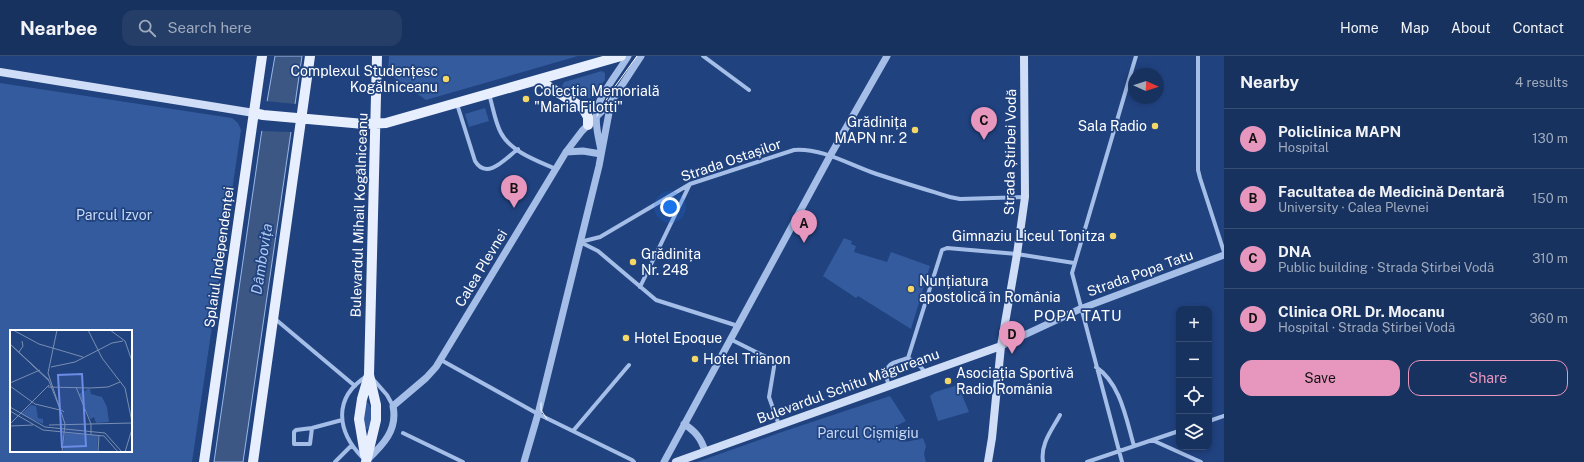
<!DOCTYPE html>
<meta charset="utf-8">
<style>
body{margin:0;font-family:"Public Sans",sans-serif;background:#253e68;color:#f1f3f6}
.controls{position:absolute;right:12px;bottom:12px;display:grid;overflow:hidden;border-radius:8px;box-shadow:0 2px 6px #0003}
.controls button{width:36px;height:36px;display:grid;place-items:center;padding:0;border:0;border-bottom:1px solid #364d74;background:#18325f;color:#f1f3f6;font:20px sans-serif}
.compass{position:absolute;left:1128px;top:12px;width:36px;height:36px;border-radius:50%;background:#18325f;box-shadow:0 2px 6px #0003;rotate:93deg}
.you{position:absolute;left:670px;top:151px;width:14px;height:14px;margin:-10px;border:3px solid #fff;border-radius:50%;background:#1a73e8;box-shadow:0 0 0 6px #1a73e833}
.badge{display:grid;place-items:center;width:26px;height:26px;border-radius:50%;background:#e797bd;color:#111;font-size:13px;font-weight:700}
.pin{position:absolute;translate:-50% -33px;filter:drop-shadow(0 1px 2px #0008)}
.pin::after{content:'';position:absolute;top:21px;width:14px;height:12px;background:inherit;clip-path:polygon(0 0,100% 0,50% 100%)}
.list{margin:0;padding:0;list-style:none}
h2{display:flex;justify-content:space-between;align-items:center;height:52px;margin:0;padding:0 16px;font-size:17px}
h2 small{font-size:13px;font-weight:400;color:#9faabd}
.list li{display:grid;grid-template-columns:26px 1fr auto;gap:12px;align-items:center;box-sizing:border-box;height:60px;padding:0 16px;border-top:1px solid #364d74}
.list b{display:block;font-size:15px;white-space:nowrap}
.list p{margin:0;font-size:13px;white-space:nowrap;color:#9faabd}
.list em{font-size:13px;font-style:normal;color:#9faabd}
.actions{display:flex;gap:8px;padding:12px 16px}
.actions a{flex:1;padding:9px 0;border:1px solid #e797bd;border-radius:12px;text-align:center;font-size:14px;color:#e797bd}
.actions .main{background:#e797bd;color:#111}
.icon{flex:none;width:22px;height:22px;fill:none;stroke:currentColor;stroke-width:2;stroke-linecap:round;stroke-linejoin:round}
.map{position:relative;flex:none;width:1224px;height:406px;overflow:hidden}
header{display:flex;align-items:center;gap:24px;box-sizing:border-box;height:56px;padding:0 20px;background:#18325f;border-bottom:1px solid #364d74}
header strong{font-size:19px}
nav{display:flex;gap:22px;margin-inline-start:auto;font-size:14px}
.search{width:280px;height:36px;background:#253e68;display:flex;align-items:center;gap:10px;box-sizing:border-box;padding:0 14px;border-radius:12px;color:#9faabd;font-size:15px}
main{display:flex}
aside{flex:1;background:#18325f}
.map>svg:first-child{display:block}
</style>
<header>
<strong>Nearbee</strong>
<div class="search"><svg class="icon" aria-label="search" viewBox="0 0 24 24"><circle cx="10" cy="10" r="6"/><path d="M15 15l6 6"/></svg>Search here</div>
<nav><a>Home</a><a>Map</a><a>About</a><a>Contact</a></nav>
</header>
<main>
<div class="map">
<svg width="1224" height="406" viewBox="0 0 1224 406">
<rect width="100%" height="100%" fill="#20427f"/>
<path fill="#335b9e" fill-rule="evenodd" d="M389,0H578L426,44L388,17Z
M602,15L605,17V24L592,41C582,46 569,37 562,30L564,26Z
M0,27L232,62L238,67L241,74L192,406H0ZM11,275H131V395H11Z
M485,52L489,65L469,71L465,58Z
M844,182L852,185L851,188L856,190L854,196L887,206L891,196L930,210L911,273L858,240L856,242L823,220Z
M958,329L969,356L938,365L930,340L935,336Z
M890,340L906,365L896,370L906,386L923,382L926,390L924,398L926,406H697L779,377Z
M367,346C374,352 372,365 368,373H366L363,367L365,348Z"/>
<path fill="#3d5784" stroke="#98b7e9" d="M275,0H302L243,406H214L261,80Z"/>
<path fill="#20427f" d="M265,45L296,48L292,76L261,75Z"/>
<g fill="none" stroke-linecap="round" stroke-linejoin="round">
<path stroke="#a4bee8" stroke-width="4" d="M703,0L749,34
M1198,0V114L1200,122L1224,196
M489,38C493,51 495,66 501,77C511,96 538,105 556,113
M457,48L475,105C487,125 506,102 518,93
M580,186L600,181L690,128L794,94C821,92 846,107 871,116C897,125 924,133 950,141L960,143L1025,141
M580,186L598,195L656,244L738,270
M640,231L690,128
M274,262L355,330
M730,283L774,305V311L769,341L779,369
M908,302L942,194L947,192L1017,198L1074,207
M908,302L919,309L926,317
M441,304L538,358L632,404L634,406
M1096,311C1121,328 1126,363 1134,390
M372,322L387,339L393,350
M889,331C882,308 889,308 908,302
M1209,365L1224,360
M312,372L310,388H294V376L296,374L312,372L342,364
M573,375L629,309
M403,377L463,406
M1152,384L1201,406
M363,402C337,376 332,342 367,320
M335,406L352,389
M1043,406C1040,388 1052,374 1060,359
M1087,406L1179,375
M1122,406L1072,217L1136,0"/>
<path stroke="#a4bee8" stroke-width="7" d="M601,94C598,80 594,64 598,50C602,36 620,14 628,0
M566,96L583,95L601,98
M1001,290L1080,253L1224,199
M684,368C695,375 701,382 705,395
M366,405C383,389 398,374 393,350L426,322L436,311L566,96L582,75L611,46L641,0
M524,406L538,358L599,110L611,46
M664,406L830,100L887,0"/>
<path stroke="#cfddf6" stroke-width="8" d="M0,16L254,57
M676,406L1001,290
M988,406L992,382L1001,290L1017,198L1025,141L1024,0"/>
<path stroke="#e7eefd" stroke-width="10" d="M538,24L583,52L588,61V69
M254,57L263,59L364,68L386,67L621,0
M365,399L359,363L362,343L369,319
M204,406L262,0
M253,406L310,0
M366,406L376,364V349L369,319L377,0"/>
<path stroke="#fff" stroke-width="1" d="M597,60L611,36L637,0
M541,347V354L547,363"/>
</g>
<g fill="#f5d765" stroke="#20427f" stroke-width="1.5">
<circle cx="446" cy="23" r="4"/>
<circle cx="526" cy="43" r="4"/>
<circle cx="1155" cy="70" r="4"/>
<circle cx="915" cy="74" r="4"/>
<circle cx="1113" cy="180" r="4"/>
<circle cx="633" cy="206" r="4"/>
<circle cx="911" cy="233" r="4"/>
<circle cx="626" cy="282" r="4"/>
<circle cx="695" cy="303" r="4"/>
<circle cx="948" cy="325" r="4"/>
</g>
<g text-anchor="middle" stroke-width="3.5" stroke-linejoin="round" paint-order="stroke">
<g font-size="14" fill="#fff" stroke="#20427f" text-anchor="start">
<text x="438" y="20" text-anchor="end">Complexul Studențesc<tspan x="438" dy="16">Kogălniceanu</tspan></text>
<text x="534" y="40">Colecția Memorială<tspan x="534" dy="16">"Maria Filotti"</tspan></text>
<text x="907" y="71" text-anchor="end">Grădinița<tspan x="907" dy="16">MAPN nr. 2</tspan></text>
<text x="1147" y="75" text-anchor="end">Sala Radio</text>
<text x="1105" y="185" text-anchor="end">Gimnaziu Liceul Tonitza</text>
<text x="641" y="203">Grădinița<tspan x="641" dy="16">Nr. 248</tspan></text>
<text x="919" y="230">Nunțiatura<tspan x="919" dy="16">apostolică în România</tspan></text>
<text x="634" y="287">Hotel Epoque</text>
<text x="703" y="308">Hotel Trianon</text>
<text x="956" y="322">Asociația Sportivă<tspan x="956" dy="16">Radio România</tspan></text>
</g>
<g font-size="14" fill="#fff" stroke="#20427f">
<text transform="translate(1010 96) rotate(-89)" y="5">Strada Știrbei Vodă</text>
<text transform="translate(731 104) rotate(-19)" y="5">Strada Ostașilor</text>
<text transform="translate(359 159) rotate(-88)" y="5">Bulevardul Mihail Kogălniceanu</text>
<text transform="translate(219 201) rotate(-82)" y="5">Splaiul Independenței</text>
<text transform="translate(481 212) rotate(-59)" y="5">Calea Plevnei</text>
<text transform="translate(1140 217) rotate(-20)" y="5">Strada Popa Tatu</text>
<text transform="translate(848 330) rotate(-20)" y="5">Bulevardul Schitu Măgureanu</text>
</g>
<g font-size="14" fill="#c8d9f6" stroke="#20427f">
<text x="114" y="164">Parcul Izvor</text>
<text x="868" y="382">Parcul Cișmigiu</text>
</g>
<g font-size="15" font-style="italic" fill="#b0c8ef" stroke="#20427f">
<text transform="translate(262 203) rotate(-81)" y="5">Dâmbovița</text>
</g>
<g font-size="15" letter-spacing="1" fill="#fff" stroke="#20427f">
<text x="1078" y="265">POPA TATU</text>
</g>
</g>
<g transform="translate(10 274)">
<rect width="122" height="122" fill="#20427f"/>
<path d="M78,59H80L81,64L92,67L97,77L99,92L86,93L84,87L80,89L69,64ZM21,75L26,76L28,88L33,89V94L11,84ZM55,103L88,105L87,122H53Z" fill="#335b9e"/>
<path fill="none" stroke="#798eb2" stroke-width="1" d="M3,0L29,14L73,27M47,0L38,43L55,94L52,122M78,0L92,28L115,58L122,92M100,0L115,11L122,31M0,14L39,50M0,14L39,51L50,79L54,82M9,22L13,16L12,11M41,37L65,32L102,13L113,11M0,53L30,40M0,56L25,74L50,80M38,57L80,58L98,57L110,52M66,57L81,94V104M0,77L35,97L95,103L112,122M0,81L33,100L94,106L108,122M0,94L39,55M39,95L122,93M0,96L23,95M88,122L89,105M115,122L122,99"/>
<path fill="#6c8ce6" fill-opacity="0.15" stroke="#6c8ce6" stroke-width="2" d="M72,44L76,116L52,117L48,45Z"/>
<rect width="122" height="122" fill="none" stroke="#fff" stroke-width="2"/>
</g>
</svg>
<div class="controls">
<button>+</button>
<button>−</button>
<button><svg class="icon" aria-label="locate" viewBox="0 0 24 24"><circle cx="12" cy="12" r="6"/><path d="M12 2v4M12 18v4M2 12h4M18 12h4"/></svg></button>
<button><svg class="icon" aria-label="layers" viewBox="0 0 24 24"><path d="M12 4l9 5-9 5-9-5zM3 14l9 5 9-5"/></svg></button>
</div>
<svg class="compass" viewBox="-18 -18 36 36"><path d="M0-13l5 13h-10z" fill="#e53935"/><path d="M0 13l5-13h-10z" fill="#9faabd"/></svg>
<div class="you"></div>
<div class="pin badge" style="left:804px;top:187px">A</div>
<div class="pin badge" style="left:514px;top:152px">B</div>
<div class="pin badge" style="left:984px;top:84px">C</div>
<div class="pin badge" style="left:1012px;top:298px">D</div>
</div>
<aside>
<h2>Nearby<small>4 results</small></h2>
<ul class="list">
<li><span class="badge">A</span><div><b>Policlinica MAPN</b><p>Hospital</p></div><em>130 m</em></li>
<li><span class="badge">B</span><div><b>Facultatea de Medicină Dentară</b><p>University · Calea Plevnei</p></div><em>150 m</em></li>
<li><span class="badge">C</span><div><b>DNA</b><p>Public building · Strada Știrbei Vodă</p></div><em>310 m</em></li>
<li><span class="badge">D</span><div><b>Clinica ORL Dr. Mocanu</b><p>Hospital · Strada Știrbei Vodă</p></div><em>360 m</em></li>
</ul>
<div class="actions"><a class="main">Save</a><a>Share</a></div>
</aside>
</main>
